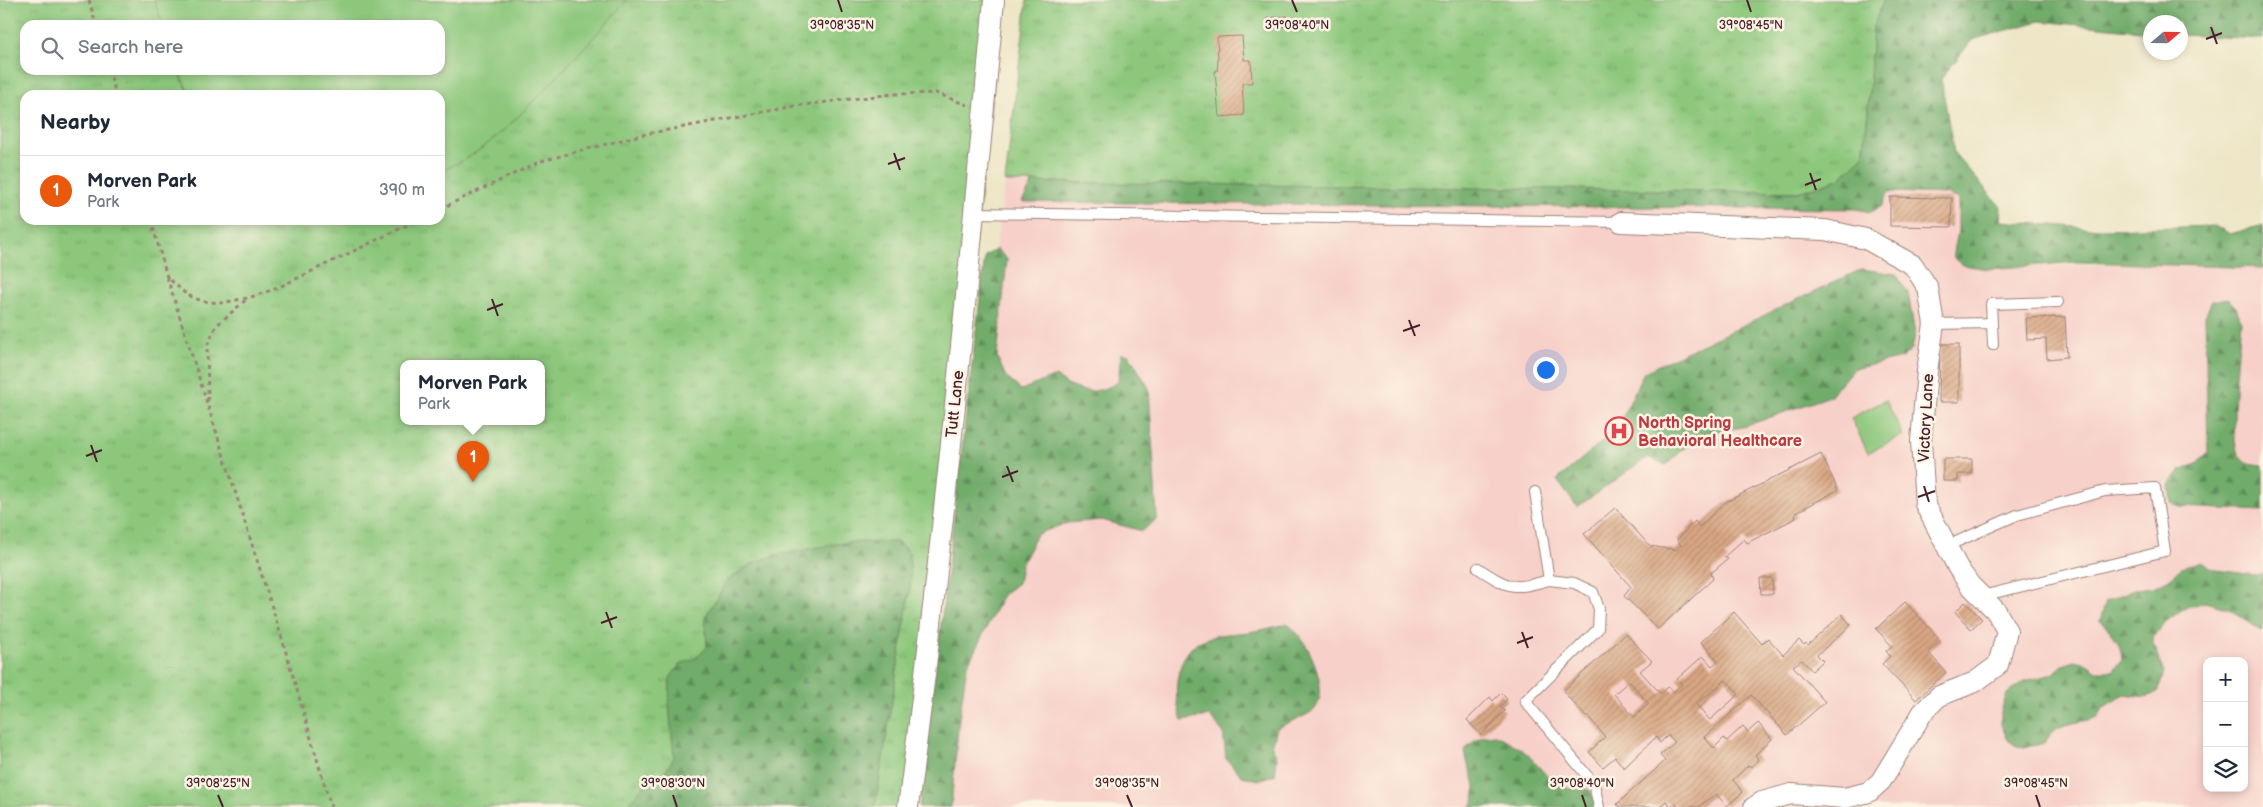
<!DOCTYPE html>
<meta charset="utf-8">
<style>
body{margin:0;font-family:"Balsamiq Sans",sans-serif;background:#f2f2f3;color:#1f2937}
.controls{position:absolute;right:15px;bottom:15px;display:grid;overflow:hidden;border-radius:10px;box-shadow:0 2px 8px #0003}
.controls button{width:45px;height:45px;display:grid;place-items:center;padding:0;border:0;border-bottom:1px solid #e0e1e3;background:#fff;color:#1f2937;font:25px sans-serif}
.compass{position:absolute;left:2143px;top:15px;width:45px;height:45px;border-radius:50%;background:#fff;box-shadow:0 2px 8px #0003;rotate:70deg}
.you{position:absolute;left:1545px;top:369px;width:18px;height:18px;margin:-12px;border:4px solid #fff;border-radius:50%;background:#1a73e8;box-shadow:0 0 0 8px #1a73e833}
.badge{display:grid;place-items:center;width:32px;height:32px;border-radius:50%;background:#ea580c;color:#fff;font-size:16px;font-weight:700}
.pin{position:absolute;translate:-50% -41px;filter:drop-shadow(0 1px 2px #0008)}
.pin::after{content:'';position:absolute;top:26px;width:18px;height:15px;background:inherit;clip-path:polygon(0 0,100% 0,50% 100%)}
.popup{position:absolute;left:400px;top:360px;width:145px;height:65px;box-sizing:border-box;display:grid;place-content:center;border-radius:10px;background:#fff;filter:drop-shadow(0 1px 4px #0005);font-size:16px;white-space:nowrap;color:#747a83}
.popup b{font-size:19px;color:#1f2937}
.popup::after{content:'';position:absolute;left:50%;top:100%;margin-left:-10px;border:10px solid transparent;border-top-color:#fff}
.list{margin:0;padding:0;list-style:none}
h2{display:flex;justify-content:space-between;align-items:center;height:65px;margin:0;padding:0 20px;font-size:21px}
h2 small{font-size:16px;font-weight:400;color:#747a83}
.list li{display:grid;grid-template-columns:32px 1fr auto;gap:15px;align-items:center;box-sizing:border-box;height:70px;padding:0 20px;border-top:1px solid #e0e1e3}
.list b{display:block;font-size:19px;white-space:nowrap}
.list p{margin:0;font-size:16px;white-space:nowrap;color:#747a83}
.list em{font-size:16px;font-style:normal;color:#747a83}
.icon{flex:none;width:28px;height:28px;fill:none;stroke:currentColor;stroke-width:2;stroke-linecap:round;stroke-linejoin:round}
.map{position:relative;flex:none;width:2263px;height:807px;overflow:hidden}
.search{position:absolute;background:#fff;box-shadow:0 2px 8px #0003;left:20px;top:20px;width:425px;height:55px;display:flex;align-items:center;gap:12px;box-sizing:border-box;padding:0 18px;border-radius:15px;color:#747a83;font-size:19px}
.panel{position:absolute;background:#fff;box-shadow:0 2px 8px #0003;left:20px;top:90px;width:425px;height:135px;border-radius:15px}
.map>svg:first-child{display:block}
</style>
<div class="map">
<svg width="2263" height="807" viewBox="0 0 2263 807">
<defs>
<pattern id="grass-tufts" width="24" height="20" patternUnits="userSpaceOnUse" patternTransform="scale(1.25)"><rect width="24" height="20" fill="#8cc77b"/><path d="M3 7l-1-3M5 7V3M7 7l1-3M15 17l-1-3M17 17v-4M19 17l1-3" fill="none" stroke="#7aaa6a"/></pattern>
<pattern id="forest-firs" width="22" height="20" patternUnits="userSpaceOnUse" patternTransform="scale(1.25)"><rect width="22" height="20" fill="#71ac6b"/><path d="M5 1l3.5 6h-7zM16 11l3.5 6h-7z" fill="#5f8b58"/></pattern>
<pattern id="building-hatch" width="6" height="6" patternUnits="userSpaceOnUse" patternTransform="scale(1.25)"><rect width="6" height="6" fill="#d9a784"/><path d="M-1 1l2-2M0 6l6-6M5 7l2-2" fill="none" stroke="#b2876c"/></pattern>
</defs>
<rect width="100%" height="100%" fill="#fcf5e5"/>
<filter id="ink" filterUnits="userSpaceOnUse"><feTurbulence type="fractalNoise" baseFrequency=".02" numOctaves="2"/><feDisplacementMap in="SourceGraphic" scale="10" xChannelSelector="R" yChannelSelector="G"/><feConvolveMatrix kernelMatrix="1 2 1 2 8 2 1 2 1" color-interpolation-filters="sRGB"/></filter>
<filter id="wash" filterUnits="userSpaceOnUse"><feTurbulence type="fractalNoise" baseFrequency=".0096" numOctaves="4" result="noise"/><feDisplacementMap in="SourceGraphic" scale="20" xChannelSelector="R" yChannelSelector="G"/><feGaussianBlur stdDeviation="1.12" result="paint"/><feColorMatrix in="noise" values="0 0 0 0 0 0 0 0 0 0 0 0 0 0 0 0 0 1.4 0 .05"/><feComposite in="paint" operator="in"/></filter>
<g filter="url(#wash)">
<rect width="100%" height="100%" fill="#eee6c7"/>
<path fill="#f7d1c9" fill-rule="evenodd" d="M1863,157L2001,207L1998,267L2263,262V807H938L993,265L1005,182L1798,192L1839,179ZM2207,661H2244V788H2207Z"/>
<path fill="url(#grass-tufts)" stroke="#6b7353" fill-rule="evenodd" d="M0,0H1003L909,807H0ZM25,25H440V70H25ZM25,95H440V220H25ZM404,363H542V421H404Z
M1027,0H1884L1873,27L1868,111L1863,157L1839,179L1798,192L1005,182Z"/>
<path fill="url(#forest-firs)" stroke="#5e664b" d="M1884,0H2263V39L2181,35L2180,22H2150V32L2039,21L1972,40L1941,79L1954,153L2001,207L2000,221L2102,229L2216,226L2230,234L2263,225V268L2078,262L1988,269L1962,265L1953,257L1958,231V199L1946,194L1888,192L1882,206L1871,212L1856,209L1022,202L1033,182L1798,192L1839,179L1863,157L1868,111L1873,27Z
M997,249L1007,259L997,357L1006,377L1021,390L1056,376C1076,394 1095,396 1118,382L1121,353L1129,355L1149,388L1157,519L1142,531L1102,520L1067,523L1037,534L1021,565L1018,583L1003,595L967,666L959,719L951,807H919L985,256Z
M1862,269L1896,274L1908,293L1915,334L1912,349L1902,358L1853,369L1830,396L1743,427L1700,434L1666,465L1648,457L1577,507L1557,480L1617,429L1644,372Z
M2227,298L2236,307L2241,321C2239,346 2228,437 2239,456C2244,464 2255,464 2263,465V511L2180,507L2171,502L2169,485L2180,471L2199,463L2208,452L2205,316L2212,301Z
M848,542H898L909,552L911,584L875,807H629V804L643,786L664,774L674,757L669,706L670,678L680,664L696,658L707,647L705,617L727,581L751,564L775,555Z
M2201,561L2215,570L2256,575L2263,573V632L2229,609L2205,602L2184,608L2167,621L2153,637V644L2164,673L2157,693L2145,697L2125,694L2104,707L2098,717C2075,726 2057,719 2045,743L2027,747L2016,746L2008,740L2001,724V711L2007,694L2025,681L2053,674L2063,665L2075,661L2087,664L2097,671H2113L2122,660C2121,642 2113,633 2100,621L2106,601L2135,589L2153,587L2168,580L2181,568Z
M1287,624C1307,636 1331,688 1315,709C1310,715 1286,723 1277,728L1272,747L1277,756L1275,775L1258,780L1242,776L1226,759L1223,732L1209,716L1182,721C1176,703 1174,687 1180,668C1190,634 1219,635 1249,632C1262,630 1274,627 1287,624Z
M1496,735C1507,740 1517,746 1526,753C1539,764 1546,780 1563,787C1571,790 1582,788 1590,790L1597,807H1471C1482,783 1468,774 1465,751C1474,739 1481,736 1496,735Z"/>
<path fill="#8cc77b" stroke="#6b7353" d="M154,0H627C600,31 573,60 544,90C513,122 483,155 440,171V95H190L178,70H440V25H163Z
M1886,400L1903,435L1868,453L1851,418Z"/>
<g id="blocks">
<path fill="url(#building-hatch)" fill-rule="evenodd" d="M1288,16L1289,26L1268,28V18Z
M1242,36L1244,60H1251L1252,83H1242L1244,115L1219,117L1215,71H1217L1218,61L1217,37Z
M1890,197L1952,198L1951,227L1890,226Z
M2065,317L2067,357L2047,359L2046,339L2027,340L2026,318Z
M1940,344H1959V402H1939Z
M1821,454L1838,490L1795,513L1796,518L1747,543L1744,539L1724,557L1728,559L1711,573L1713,579L1658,629L1624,596L1631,587L1584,534L1615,508L1650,546L1676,550L1681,545L1677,540L1695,521L1699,527L1724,503Z
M1943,459H1972V474H1958V481H1943Z
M1760,578H1772L1773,594H1761Z
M1905,602L1941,640L1928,652L1946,672L1916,700L1882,664L1890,656L1886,651L1892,646L1876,629Z
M1965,602L1982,619L1971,629L1955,612Z
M1734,612L1762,644L1768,638L1783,655L1799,640L1804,645L1806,643L1808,645L1842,614L1851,625L1817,655L1823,661L1812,671L1802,660L1793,666L1825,702L1787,735L1751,695L1704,737L1714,748L1724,738L1727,741L1743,726L1748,732L1758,723L1772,739L1755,755L1759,760L1751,767L1749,765L1733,780L1743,792L1727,806L1716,794L1698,807H1678L1675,803L1671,807L1666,801L1660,807H1619L1617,804L1665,761L1660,755L1675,742L1668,735L1660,743L1656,737L1624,768L1615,757L1603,767L1589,752L1605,737L1587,715L1586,717L1563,691L1626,634L1652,661L1640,671L1661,694L1668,687L1673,692L1682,684L1677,679L1703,656L1712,666L1718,661L1701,642ZM1726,680L1739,694L1710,720L1696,704ZM1629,681L1649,704L1634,717L1614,694Z
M1501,693L1507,699L1500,707L1505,711L1481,735L1467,720L1490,697L1493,701Z"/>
</g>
</g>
<g filter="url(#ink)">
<use href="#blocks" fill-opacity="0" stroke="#9c8279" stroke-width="1"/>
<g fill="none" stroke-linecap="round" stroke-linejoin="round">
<g stroke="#9c8279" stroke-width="12">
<path id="lane" d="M974,213L1621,222
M1934,324L1992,323
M1993,345L1991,304L2058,302
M1535,492L1549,580L1574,583L1593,592L1599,609L1598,629L1525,701L1594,784L1599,807
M1947,546L2017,515L2105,491L2155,488L2165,551L1982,596
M1478,568C1510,589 1513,590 1549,580"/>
</g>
<g stroke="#9c8279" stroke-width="22">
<path id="street" d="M1621,222L1825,230L1866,239L1913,265L1928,288L1934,324L1927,371L1921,441L1925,504L1958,568L1970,585L1996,611L2007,631L1998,665L1975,682L1939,696L1923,712L1881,781L1869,792L1845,798L1791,794L1762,802L1754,807
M908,807C944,539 969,269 994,0"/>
</g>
<path stroke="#9c8279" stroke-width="3" stroke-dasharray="4 4" stroke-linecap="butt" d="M89,0L96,25
M109,70L116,95
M440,209L541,161L641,135L795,106L892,94L936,93L967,105
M151,220L167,277L187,295L202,301L220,303L248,298L275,289L418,220
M167,277L283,642L331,807
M208,401L207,346L216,326L248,298"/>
<use href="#lane" stroke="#fff" stroke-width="10"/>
<use href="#street" stroke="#fff" stroke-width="20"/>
</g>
</g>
<path fill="none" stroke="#4a1f2b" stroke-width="2" d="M838,0L842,12M1292,0L1297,12M1747,0L1751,12M2211,27L2217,44M2206,39L2222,33M894,153L900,170M888,164L905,158M1810,173L1816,190M1805,185L1821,179M492,299L498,316M487,310L503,304M1409,320L1415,336M1403,331L1420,325M91,445L97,462M86,456L102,450M1007,466L1013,482M1002,477L1018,471M1924,486L1929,502M1918,497L1935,491M606,612L612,628M601,623L617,617M1522,632L1528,648M1517,643L1533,637M218,795L223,807M673,795L677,807M1127,795L1132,807M1582,795L1586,807M2036,795L2040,807"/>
<defs>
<g id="hospital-ring" transform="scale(1.4375)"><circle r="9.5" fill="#fcf5e5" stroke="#e0444e" stroke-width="1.5"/><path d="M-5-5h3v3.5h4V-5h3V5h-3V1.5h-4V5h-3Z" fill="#e0444e"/></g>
</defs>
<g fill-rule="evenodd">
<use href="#hospital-ring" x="1619" y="431"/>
</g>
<g text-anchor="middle" stroke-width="5" stroke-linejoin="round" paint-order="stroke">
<g font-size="16" fill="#4a1f2b" stroke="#fcf5e5">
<text transform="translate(954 404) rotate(-84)" y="6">Tutt Lane</text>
<text transform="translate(1925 418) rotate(-87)" y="6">Victory Lane</text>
</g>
<g font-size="16" font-weight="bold" fill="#be3a42" stroke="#fcf5e5" text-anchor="start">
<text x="1638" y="428">North Spring<tspan x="1638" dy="18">Behavioral Healthcare</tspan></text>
</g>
</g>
<g font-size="12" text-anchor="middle" fill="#4a1f2b" stroke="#fcf5e5" stroke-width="5" stroke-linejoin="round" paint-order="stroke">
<text x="842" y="29">39°08'35"N</text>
<text x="1297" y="29">39°08'40"N</text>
<text x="1751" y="29">39°08'45"N</text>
<text x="218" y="787">39°08'25"N</text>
<text x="673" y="787">39°08'30"N</text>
<text x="1127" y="787">39°08'35"N</text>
<text x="1582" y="787">39°08'40"N</text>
<text x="2036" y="787">39°08'45"N</text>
</g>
</svg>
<div class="controls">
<button>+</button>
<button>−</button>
<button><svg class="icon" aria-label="layers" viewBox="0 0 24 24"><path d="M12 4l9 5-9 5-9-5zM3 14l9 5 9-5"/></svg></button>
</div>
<svg class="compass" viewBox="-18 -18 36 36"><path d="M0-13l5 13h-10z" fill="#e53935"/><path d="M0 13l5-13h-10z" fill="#747a83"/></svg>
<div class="you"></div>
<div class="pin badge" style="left:473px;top:482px">1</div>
<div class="popup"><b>Morven Park</b>Park</div>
<div class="search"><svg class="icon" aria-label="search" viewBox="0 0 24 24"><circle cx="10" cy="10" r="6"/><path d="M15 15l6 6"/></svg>Search here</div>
<section class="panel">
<h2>Nearby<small></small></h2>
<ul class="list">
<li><span class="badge">1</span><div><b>Morven Park</b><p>Park</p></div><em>390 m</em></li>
</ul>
</section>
</div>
